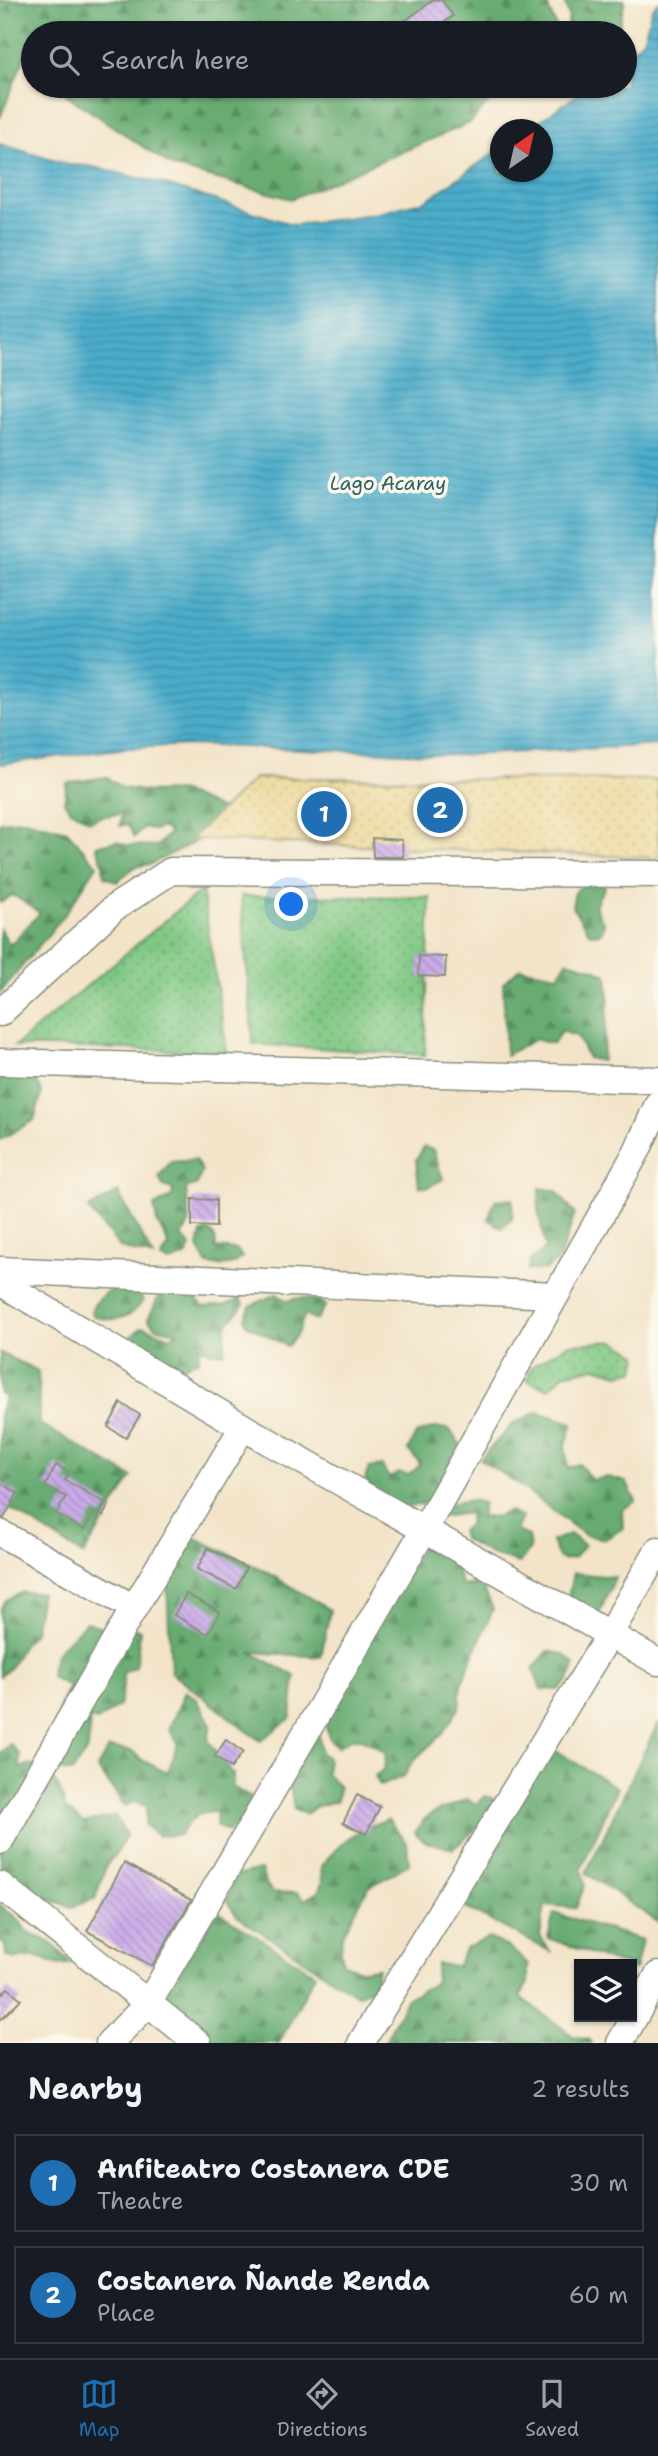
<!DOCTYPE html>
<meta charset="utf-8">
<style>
body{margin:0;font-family:"Shantell Sans",sans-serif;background:#242831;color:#f1f3f6}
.controls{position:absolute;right:21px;bottom:21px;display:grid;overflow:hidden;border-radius:0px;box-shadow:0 2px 5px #0004}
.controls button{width:63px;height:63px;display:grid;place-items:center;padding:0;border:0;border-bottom:2px solid #363941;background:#171b24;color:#f1f3f6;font:35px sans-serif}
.compass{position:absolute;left:490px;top:119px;width:63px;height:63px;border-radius:50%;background:#171b24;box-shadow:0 2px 5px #0004;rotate:34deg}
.you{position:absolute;left:292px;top:905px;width:24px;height:24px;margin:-18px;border:5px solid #fff;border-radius:50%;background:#1a73e8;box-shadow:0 0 0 10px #1a73e833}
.badge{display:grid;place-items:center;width:46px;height:46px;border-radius:50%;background:#1f6fb2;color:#fff;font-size:23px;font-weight:700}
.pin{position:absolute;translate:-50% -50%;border:4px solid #fff;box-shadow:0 2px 7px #0006}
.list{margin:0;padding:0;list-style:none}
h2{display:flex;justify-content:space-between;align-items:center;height:91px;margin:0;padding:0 28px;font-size:30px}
h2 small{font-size:23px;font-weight:400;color:#9ea1a6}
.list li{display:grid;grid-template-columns:46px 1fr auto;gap:21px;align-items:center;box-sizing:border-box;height:98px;margin:0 14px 14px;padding:0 14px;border:2px solid #363941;border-radius:0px}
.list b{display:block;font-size:26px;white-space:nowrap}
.list p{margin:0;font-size:23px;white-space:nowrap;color:#9ea1a6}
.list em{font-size:23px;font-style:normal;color:#9ea1a6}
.icon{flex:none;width:38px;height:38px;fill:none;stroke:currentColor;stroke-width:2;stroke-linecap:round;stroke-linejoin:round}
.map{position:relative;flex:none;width:658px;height:2043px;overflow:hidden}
.search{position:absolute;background:#171b24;box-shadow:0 2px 5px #0004;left:21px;right:21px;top:21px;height:77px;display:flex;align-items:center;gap:18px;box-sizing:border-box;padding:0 24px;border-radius:38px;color:#9ea1a6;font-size:26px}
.sheet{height:315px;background:#171b24}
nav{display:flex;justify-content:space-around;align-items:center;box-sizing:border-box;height:98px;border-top:2px solid #363941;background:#171b24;font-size:19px;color:#9ea1a6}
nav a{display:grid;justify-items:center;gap:4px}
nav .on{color:#1f6fb2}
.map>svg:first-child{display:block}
</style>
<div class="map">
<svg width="658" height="2043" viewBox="0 0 658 2043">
<defs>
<pattern id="grass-dots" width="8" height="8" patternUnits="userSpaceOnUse" patternTransform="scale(1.75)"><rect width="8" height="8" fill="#80c884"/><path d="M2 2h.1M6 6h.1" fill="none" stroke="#68a46d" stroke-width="1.8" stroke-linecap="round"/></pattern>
<pattern id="forest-firs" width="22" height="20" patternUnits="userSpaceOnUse" patternTransform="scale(1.75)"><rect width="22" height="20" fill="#68ac72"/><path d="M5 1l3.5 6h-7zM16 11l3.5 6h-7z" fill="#558d5e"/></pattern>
<pattern id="sand-dots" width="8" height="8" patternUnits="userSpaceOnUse" patternTransform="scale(1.75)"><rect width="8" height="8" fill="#eeda9e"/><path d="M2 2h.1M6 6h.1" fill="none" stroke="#ccbc89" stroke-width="1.8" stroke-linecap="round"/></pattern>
<pattern id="water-rules" width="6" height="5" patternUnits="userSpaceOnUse" patternTransform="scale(1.75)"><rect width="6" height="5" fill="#4cadcb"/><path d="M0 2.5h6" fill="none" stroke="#3f8ea6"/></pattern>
<pattern id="building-back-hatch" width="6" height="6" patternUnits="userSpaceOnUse" patternTransform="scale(1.75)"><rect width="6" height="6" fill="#cbabea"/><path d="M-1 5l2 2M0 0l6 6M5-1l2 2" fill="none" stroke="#a48cbe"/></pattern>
</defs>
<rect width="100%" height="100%" fill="#fbf7ec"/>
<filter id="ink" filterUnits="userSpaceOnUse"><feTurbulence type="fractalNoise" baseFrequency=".0143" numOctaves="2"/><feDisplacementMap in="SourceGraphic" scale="14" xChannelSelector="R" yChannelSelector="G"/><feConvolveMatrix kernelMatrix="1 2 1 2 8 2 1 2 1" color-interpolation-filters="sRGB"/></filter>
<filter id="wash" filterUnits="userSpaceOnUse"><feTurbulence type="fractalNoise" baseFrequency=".00686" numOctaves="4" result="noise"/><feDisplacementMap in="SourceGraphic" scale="28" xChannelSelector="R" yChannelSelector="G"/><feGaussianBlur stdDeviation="1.57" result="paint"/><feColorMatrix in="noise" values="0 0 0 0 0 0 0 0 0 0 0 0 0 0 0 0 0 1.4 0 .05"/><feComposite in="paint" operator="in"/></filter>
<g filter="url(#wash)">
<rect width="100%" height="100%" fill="#f3e4c9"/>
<path fill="url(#grass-dots)" stroke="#50825c" stroke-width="2" d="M202,890L227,1052L15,1046Z
M241,896L430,897L425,1055L253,1044Z
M615,1341L638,1355L635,1371L619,1374L595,1367L564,1374L549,1389L527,1380L532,1366L569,1344Z"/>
<path fill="url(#forest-firs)" stroke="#447453" stroke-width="2" d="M0,0H545L559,33H33V63L25,56L0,118Z
M564,0H625L618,33H566L569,17Z
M57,86H503L470,123L291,199L173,167L68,96Z
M106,777L123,788L149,792L180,791L227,812L201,839L151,864L134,867L117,882L104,876L103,863L96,846L116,841L126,845L157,846L170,832L161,827L154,830L145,827L134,837L128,824L120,826L122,814L102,816L90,821L71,810L64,802L67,783Z
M24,820L67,831L97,865L66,913L0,993V929L10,945L40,913L13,895L0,903V822Z
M590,878H599L605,887C594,904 592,906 604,923L601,933L590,934L572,906L575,892Z
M567,961L592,968L607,975L609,998L602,1061L588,1058L577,1036L561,1031L553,1044L535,1039L506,1055L503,983L520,968L558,975Z
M0,1070L30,1072L42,1093L34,1120L0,1140Z
M424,1147L433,1150L443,1179L428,1187L419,1186L416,1160Z
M195,1160L202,1171L197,1184L186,1188L189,1224L182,1236L191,1247L186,1256L170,1262L161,1259L169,1245L157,1222L154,1206L172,1197L173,1189L163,1186L159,1176L171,1162Z
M540,1188L556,1191L575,1214L559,1259L546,1270H528L530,1261L546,1248L538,1210Z
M118,1192L153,1257L121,1248L88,1209Z
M513,1199L512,1219L502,1228L488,1219L495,1200Z
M209,1231C215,1236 217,1240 215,1248L237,1250L242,1257C233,1268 220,1266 207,1264L198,1247L201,1233Z
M135,1282L143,1301C130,1319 116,1323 94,1316L91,1311C99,1292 116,1287 135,1282Z
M175,1285L195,1297L203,1307L226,1305L240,1298L244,1304L226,1326L224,1353L211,1352L199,1346V1360L181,1367L165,1357L139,1358L131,1351L130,1337L143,1327L171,1337L177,1332L155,1327L148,1319L162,1290Z
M277,1294L287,1301C301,1296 313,1297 326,1305L316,1320L305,1315L296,1336L287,1346L246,1324L245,1318L250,1306Z
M0,1353L38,1371L40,1424L132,1477L83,1555L0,1502V1412L5,1396L0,1394Z
M537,1412L573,1423L565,1447L568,1468L579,1464L592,1480L608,1477L626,1482L636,1501L622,1510L623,1528L606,1539L585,1535L518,1484L480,1459L513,1424Z
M434,1428L449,1429L464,1450L427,1503L404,1508L378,1495L365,1479L369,1468L382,1466L389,1478L400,1473L409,1475L419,1466V1462L408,1450L416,1434Z
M471,1500L483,1503L480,1518L498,1516L509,1511L522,1517L516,1531L528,1536L530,1549L519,1563L493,1555L463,1539L461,1531L470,1524L469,1513L439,1517L442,1505Z
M570,1534L584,1545L574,1558L563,1560L558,1557L552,1541Z
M196,1538L263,1570L330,1610L321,1657L250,1652L295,1676L291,1718L260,1741L171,1672L167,1584Z
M427,1538L450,1550L462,1586L481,1583L493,1609L461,1684L459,1709L442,1734L413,1761L404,1776L380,1786L375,1776L384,1769L386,1753C366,1740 358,1731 337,1747L330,1739L325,1724Z
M573,1573L615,1577L597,1619L568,1597Z
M23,1592L41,1593L34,1632L23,1645L10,1668L0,1676V1609L6,1600Z
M115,1619L140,1630L136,1667L123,1673V1688L119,1706L97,1721L90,1719L88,1749L72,1772L54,1770C55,1740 53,1713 69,1686L51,1677C52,1646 68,1644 86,1622L104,1628Z
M548,1651L563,1654L575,1665L568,1681L558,1690L541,1689L533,1669Z
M185,1691L196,1698L211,1725L208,1740L233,1774V1787L257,1801L229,1832L216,1825L217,1812C197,1812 190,1818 180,1835L158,1836L145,1825L147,1806L133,1802L125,1806L97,1768L109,1748L132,1751L142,1760L167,1773L178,1743L169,1729Z
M658,1723V1922L586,1873Z
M319,1734L321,1753L328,1758L326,1773L339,1787L337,1801L317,1806L306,1814L294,1810L291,1789L280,1787Z
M10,1744L20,1755V1768L31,1764C54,1778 60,1782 65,1808L83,1823L115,1816L126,1835L118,1851L106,1866L95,1899L72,1907L33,1895L1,1867L0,1754Z
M551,1748L617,1788L581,1869L585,1884L576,1908L545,1905L540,1936L550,1951L462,1906Z
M486,1796L497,1800L475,1830L453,1849L426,1842L415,1833C427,1808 445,1811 467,1799L476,1804Z
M388,1819L407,1843L409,1864L368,1888L342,1936L341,1951L343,1964L361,1970L378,1968L374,1988L356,1995L237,1916L227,1901L234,1876L261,1870L265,1882L272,1892L297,1893L304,1900L318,1892L322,1884L321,1866C345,1838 353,1832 388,1819Z
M0,1905L19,1920L26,1931L48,1941L58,1949L70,1963C52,1969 51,1958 35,1957C24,1956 17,1962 6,1956L5,1945L0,1941Z
M215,1910L315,1974L279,2043H218L162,2002Z
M554,1913L642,1940L635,1970L632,1969V1964H619L548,1938Z
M489,1938L510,1948L528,1964V1983L520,1997L573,2036L589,2039L592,2043H384L407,1998L434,1984L437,1964L457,1966L466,1948Z"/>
<path fill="url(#sand-dots)" stroke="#868c69" stroke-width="2" d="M255,778L658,780V858L191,839Z"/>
<path fill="url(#water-rules)" stroke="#367580" stroke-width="2" d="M658,2V745L464,755L190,745L127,748L0,764V144L69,165L89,166L163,184L294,225L374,214L425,201L500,149V172H542V130L528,129L590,86H625V56L643,40L652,9Z"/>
<g id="blocks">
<path fill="url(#building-back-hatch)" d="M433,0H442L453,16L430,33H389Z
M372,838L402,840L403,857H373Z
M419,956L446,957L445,977L418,976Z
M192,1199L216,1200V1227L192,1226Z
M121,1403L140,1415L126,1438L108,1427Z
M56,1465L69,1472L65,1480L109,1505L103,1516L95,1512L84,1530L56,1514L66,1497L45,1486Z
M0,1483L18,1493L4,1518L0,1517Z
M208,1548L246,1568L236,1589L197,1569Z
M186,1594L220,1612L208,1634L174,1615Z
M226,1740L243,1752L231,1768L215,1756Z
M357,1795L380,1807L366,1834L343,1823Z
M124,1863L191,1900L152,1966L87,1931Z
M8,1988L21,1999L0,2020V1996Z"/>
</g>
</g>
<g filter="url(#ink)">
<use href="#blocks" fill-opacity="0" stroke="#89907e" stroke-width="2"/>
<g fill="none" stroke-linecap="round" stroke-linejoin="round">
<g stroke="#89907e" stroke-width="29">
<path id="minor" d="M0,1013L114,908L171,871L658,874
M0,1062L658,1080
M0,1270L556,1295
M0,1282L243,1427L658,1662
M0,1533L134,1608
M0,1841L134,1608L243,1427
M0,1885L198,2043
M109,2043L148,2004L424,1530L637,1151L658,1104
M361,2043L609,1635L658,1550
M620,2043L658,1975"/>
</g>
<use href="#minor" stroke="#fff" stroke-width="26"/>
</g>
</g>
<g text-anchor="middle" stroke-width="7" stroke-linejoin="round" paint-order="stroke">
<g font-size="19" font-style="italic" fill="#2c5f61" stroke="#fbf7ec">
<text x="388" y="490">Lago Acaray</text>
</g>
</g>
</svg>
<div class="controls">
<button><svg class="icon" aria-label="layers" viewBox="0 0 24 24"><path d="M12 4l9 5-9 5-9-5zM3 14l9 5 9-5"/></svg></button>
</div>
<svg class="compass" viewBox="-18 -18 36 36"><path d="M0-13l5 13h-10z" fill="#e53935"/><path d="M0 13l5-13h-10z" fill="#9ea1a6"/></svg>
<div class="you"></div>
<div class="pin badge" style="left:324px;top:814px">1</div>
<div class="pin badge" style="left:440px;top:810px">2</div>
<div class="search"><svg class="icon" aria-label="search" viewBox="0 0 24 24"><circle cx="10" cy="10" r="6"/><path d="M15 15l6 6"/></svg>Search here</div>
</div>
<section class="sheet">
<h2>Nearby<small>2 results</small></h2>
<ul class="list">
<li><span class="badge">1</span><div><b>Anfiteatro Costanera CDE</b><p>Theatre</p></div><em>30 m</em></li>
<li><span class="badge">2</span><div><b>Costanera Ñande Renda</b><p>Place</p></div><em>60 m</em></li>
</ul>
</section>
<nav>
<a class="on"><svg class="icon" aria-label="map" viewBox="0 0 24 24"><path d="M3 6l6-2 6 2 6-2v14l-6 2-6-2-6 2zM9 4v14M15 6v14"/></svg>Map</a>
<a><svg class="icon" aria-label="directions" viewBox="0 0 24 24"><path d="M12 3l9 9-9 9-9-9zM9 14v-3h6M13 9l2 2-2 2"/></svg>Directions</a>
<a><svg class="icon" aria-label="saved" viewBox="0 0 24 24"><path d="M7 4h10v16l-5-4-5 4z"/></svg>Saved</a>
</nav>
